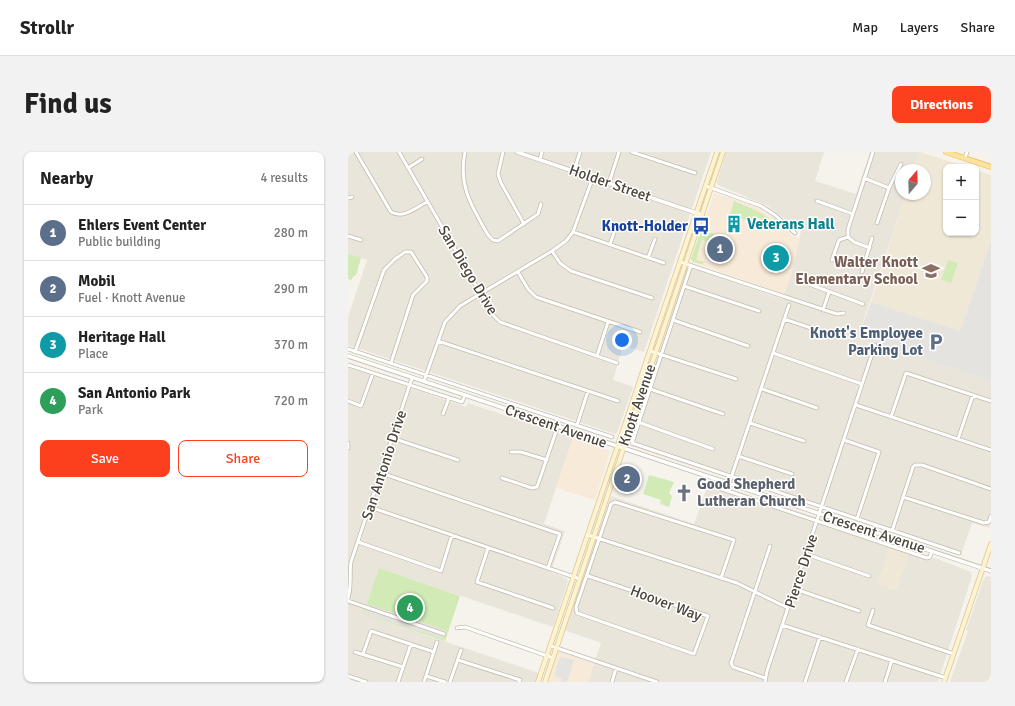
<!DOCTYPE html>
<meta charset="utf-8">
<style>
body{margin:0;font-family:Signika,sans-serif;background:#f2f2f2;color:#222}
.controls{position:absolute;right:12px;top:12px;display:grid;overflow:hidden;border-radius:8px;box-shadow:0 1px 3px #0004}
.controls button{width:36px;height:36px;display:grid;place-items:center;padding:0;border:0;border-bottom:1px solid #e0e0e0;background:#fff;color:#222;font:20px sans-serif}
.compass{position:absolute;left:547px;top:12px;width:36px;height:36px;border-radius:50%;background:#fff;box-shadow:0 1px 3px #0004;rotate:19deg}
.you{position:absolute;left:274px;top:188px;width:14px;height:14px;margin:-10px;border:3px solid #fff;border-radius:50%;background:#1a73e8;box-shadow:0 0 0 6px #1a73e833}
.badge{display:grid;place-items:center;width:26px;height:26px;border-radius:50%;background:#fc3f1d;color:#fff;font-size:13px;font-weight:700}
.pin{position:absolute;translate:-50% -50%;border:2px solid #fff;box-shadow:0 1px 4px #0006}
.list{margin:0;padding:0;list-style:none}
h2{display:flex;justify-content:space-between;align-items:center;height:52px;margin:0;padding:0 16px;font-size:17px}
h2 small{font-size:13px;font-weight:400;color:#767676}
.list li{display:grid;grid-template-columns:26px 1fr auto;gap:12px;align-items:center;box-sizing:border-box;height:56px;padding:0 16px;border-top:1px solid #e0e0e0}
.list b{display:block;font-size:15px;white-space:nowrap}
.list p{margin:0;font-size:13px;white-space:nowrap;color:#767676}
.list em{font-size:13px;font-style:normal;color:#767676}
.actions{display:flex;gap:8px;padding:12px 16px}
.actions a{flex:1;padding:9px 0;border:1px solid #fc3f1d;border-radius:8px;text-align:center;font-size:14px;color:#fc3f1d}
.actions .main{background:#fc3f1d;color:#fff}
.map{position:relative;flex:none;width:643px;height:530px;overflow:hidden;border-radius:8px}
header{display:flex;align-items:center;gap:24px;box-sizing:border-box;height:56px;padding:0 20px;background:#fff;border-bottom:1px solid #e0e0e0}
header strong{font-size:19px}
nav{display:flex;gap:22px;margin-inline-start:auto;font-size:14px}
.intro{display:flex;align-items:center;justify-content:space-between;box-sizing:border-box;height:96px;padding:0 24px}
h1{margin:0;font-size:28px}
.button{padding:10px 18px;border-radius:8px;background:#fc3f1d;color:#fff;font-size:14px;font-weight:700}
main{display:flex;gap:24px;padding:0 24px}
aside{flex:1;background:#fff;border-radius:8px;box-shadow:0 1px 3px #0004}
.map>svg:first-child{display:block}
</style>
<header>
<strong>Strollr</strong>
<nav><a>Map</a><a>Layers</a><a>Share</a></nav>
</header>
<div class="intro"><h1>Find us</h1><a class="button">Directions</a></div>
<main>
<aside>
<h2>Nearby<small>4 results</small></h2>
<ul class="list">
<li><span class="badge" style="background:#5c6f8a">1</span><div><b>Ehlers Event Center</b><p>Public building</p></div><em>280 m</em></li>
<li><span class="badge" style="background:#5c6f8a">2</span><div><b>Mobil</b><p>Fuel · Knott Avenue</p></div><em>290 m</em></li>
<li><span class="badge" style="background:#0f9aa8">3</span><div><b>Heritage Hall</b><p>Place</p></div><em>370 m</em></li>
<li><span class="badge" style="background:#2e9e5b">4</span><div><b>San Antonio Park</b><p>Park</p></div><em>720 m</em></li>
</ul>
<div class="actions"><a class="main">Save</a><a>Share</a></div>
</aside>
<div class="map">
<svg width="643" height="530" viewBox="0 0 643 530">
<rect width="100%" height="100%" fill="#f6f3ec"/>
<path fill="#eae5da" d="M0,0H363L296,200L275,193L265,228L285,235L269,281L267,282L0,193V165L19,108L0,102Z
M378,0H476L467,29L508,42L522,0H572L566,18H553V42H558L510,185L525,187L536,191V194L643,229V371L641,376L624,371L613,403L283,294V286L339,115L434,147L443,123L453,79L418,53L370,33L369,30Z
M0,215L118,255L120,251L225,286L196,372L217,379L203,420L218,426L220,429L205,475L31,416L15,462L191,521L188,530H0Z
M361,330L544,390L530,432L548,438L561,401L582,408L586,406L590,407L623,420L624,424L590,530H240L253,491L216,478L263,344L346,372Z
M639,424L643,425V530H602L620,479L618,478L636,426Z"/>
<path fill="#f7ead8" d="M366,41L407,54L432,70L441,78L443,84L452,86L443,123L436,142L353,113L344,108Z
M225,286L262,299L247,348L208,336Z
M209,499L246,511L240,530H199Z"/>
<path fill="#efe8d6" d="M572,0L619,15H598V81H628V18L643,23V88L612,179L523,150L558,42H577V18H566Z
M542,395L561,401L548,438L529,432Z"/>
<path fill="#d2eab5" d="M386,49L407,58L421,66L418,69L409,65L407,71L382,63Z
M353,77L366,82L363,91L354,88L348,108L358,110L353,112L345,110L343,107Z
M0,102L13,106L8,123L5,125L3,129V128L0,127Z
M600,108L610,111L603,131L593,128Z
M301,323L326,330L321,341L324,344L321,355L312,352L313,348L295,342Z
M31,416L112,444L97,489L15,462Z"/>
<path fill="#e5e3e0" d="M643,88V229L536,194V191L525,187L523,189L510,185L523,150L612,179Z
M19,452L55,464L54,467L62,470L65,467L99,479L98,483L94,486L16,462Z
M214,505L226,508L219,530H213L214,527L206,524L212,506Z"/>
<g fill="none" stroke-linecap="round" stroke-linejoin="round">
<g stroke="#c2bbae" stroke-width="4.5">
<path id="minor" d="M8,0L43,60C56,67 67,56 79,50
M51,0L145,163L152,170L269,211
M117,0C110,35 124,54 140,83L145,88L150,89L190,62L193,52
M155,0L150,22L153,31L176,72
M284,0L347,21
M617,6L619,0
M192,7L194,0
M60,16L74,7
M226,19L232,0
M516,26L541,36
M261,31L271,0
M358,34L413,54L427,63L447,81
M0,46L4,45
M469,49L505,62
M529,71L541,36L553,12
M225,80L316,111
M0,84L13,88
M500,85L506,90L522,96
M262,92L268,75
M204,99L212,111L223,119L304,146
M300,106L307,87
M484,108L491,88L500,85V77L525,0
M332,110L489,162L496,161
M343,113L284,291L611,401
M170,120L180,137L188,145L292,180
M514,120L524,86
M450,128L515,152
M336,134L411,159
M475,158L481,140
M436,167L490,185
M325,168L400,194
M90,189L270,249
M0,197L264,285
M302,199L388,227
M7,200L36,118L47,107L57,100H63L79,125V129L65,143L43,211
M425,201L514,232
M249,204L260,170
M0,213L114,250L117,243
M76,229L97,170L112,154L204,99L218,89L225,80L245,25
M302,237L375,262
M414,237L469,256
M0,249L13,254L25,221
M508,253L643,298
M95,262L101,246
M543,265L558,221L643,249
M290,270L365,297
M402,271L456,289
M229,273L240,239
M44,286L110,308
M610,287L625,243
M496,288L531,300L509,367
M0,291V296
M163,300H173L199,308
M390,304L444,322
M33,321L212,382L200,416
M154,326L184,336L189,335L210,274
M381,332L441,153
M362,333L579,406L582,405L584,399
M555,345L636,371L641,370L643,364
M22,355L232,427
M544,379L565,315L567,313H574L643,337
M240,383L389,431L440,456
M10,390L93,419L104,383
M140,396L129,430L205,456
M458,402L521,424
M240,424L360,464L346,502L229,461L228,455L263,352L267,350L386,388L373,426
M447,437L511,459
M0,446C4,434 1,422 3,410L64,226
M0,449L96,482
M525,458L520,473L606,502
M434,473L598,526
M109,476L117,475L205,506
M203,494L309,530
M7,500L55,515
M15,502L23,479L86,500
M110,508L172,528L171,530
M0,524L18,530
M78,524L97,530
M417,526L385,515L383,511L422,394
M50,530L63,492
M76,530L89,490
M102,530L113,498
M264,530L268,516
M417,530L419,519L527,193
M457,530L472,485
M498,530L510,497
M537,530L544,508"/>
</g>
<g stroke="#c2bbae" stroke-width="5">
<path id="tertiary" d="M169,0L354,63
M0,204L643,419"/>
</g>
<g stroke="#d6c79b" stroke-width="5.5">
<path id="secondary" d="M190,530L369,0
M197,530L375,0
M596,530L643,392"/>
</g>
<g stroke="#e6c16a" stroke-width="6">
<path id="primary" d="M598,0L643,15"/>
</g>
<use href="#minor" stroke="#fff" stroke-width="3"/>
<use href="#tertiary" stroke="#fff" stroke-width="3.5"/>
<use href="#secondary" stroke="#fff3cd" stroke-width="4"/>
<use href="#primary" stroke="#ffe39c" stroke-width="4.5"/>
</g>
<defs>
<g id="building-bare" transform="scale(1.38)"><path d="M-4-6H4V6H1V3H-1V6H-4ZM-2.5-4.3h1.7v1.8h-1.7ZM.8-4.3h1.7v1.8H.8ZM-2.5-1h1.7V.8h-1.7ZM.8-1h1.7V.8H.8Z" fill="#0f9aa8" stroke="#fff" stroke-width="2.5" paint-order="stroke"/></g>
<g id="bus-bare" transform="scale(1.38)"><path d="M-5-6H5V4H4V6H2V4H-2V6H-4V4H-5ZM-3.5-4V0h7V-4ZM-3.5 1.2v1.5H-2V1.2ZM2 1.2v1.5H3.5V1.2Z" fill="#1a4fb4" stroke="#fff" stroke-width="2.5" paint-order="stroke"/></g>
<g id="school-bare" transform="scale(1.38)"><path d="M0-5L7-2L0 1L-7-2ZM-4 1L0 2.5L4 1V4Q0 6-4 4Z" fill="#8d6e63" stroke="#fff" stroke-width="2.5" paint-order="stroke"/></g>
<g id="parking-bare" transform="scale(1.38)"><path d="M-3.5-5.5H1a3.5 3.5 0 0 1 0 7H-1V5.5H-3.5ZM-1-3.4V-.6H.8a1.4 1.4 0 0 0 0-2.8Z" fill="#5c6f8a" stroke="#fff" stroke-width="2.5" paint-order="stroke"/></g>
<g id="church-bare" transform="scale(1.38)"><path d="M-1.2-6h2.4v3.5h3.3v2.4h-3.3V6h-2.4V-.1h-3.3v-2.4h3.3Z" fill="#6b7280" stroke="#fff" stroke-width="2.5" paint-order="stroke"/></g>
</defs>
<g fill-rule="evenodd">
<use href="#building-bare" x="386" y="72"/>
<use href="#bus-bare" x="353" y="74"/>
<use href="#school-bare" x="583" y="119"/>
<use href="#parking-bare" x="588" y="190"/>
<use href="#church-bare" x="336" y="341"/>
</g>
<g text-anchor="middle" stroke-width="3" stroke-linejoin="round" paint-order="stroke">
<g font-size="15" fill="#4b4439" stroke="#fff">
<text transform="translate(262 31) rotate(19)" y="5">Holder Street</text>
<text transform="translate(120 118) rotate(59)" y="5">San Diego Drive</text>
<text transform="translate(289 253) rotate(-71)" y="5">Knott Avenue</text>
<text transform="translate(208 274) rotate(19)" y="5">Crescent Avenue</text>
<text transform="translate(36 313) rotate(-72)" y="5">San Antonio Drive</text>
<text transform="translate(526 380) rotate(18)" y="5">Crescent Avenue</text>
<text transform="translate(453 419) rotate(-72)" y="5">Pierce Drive</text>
<text transform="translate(318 451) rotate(21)" y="5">Hoover Way</text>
</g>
<g font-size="15" font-weight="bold" fill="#0d838f" stroke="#fff" text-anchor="start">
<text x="399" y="77">Veterans Hall</text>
</g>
<g font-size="15" font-weight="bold" fill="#164399" stroke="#fff" text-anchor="end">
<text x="340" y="79">Knott-Holder</text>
</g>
<g font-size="15" font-weight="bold" fill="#785e54" stroke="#fff" text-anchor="end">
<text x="570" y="115">Walter Knott<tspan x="570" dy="17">Elementary School</tspan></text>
</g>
<g font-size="15" font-weight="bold" fill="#4e5e75" stroke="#fff" text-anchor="end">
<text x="575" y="186">Knott's Employee<tspan x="575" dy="17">Parking Lot</tspan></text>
</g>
<g font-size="15" font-weight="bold" fill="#5b616d" stroke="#fff" text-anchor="start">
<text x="349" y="337">Good Shepherd<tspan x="349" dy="17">Lutheran Church</tspan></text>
</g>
</g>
</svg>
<div class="controls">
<button>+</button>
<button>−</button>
</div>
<svg class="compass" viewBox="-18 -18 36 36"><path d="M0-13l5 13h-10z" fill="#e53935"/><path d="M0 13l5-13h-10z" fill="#767676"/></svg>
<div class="you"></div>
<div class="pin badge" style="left:372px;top:97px;background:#5c6f8a">1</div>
<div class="pin badge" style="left:279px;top:327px;background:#5c6f8a">2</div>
<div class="pin badge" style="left:428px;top:106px;background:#0f9aa8">3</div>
<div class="pin badge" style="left:62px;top:456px;background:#2e9e5b">4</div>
</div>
</main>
